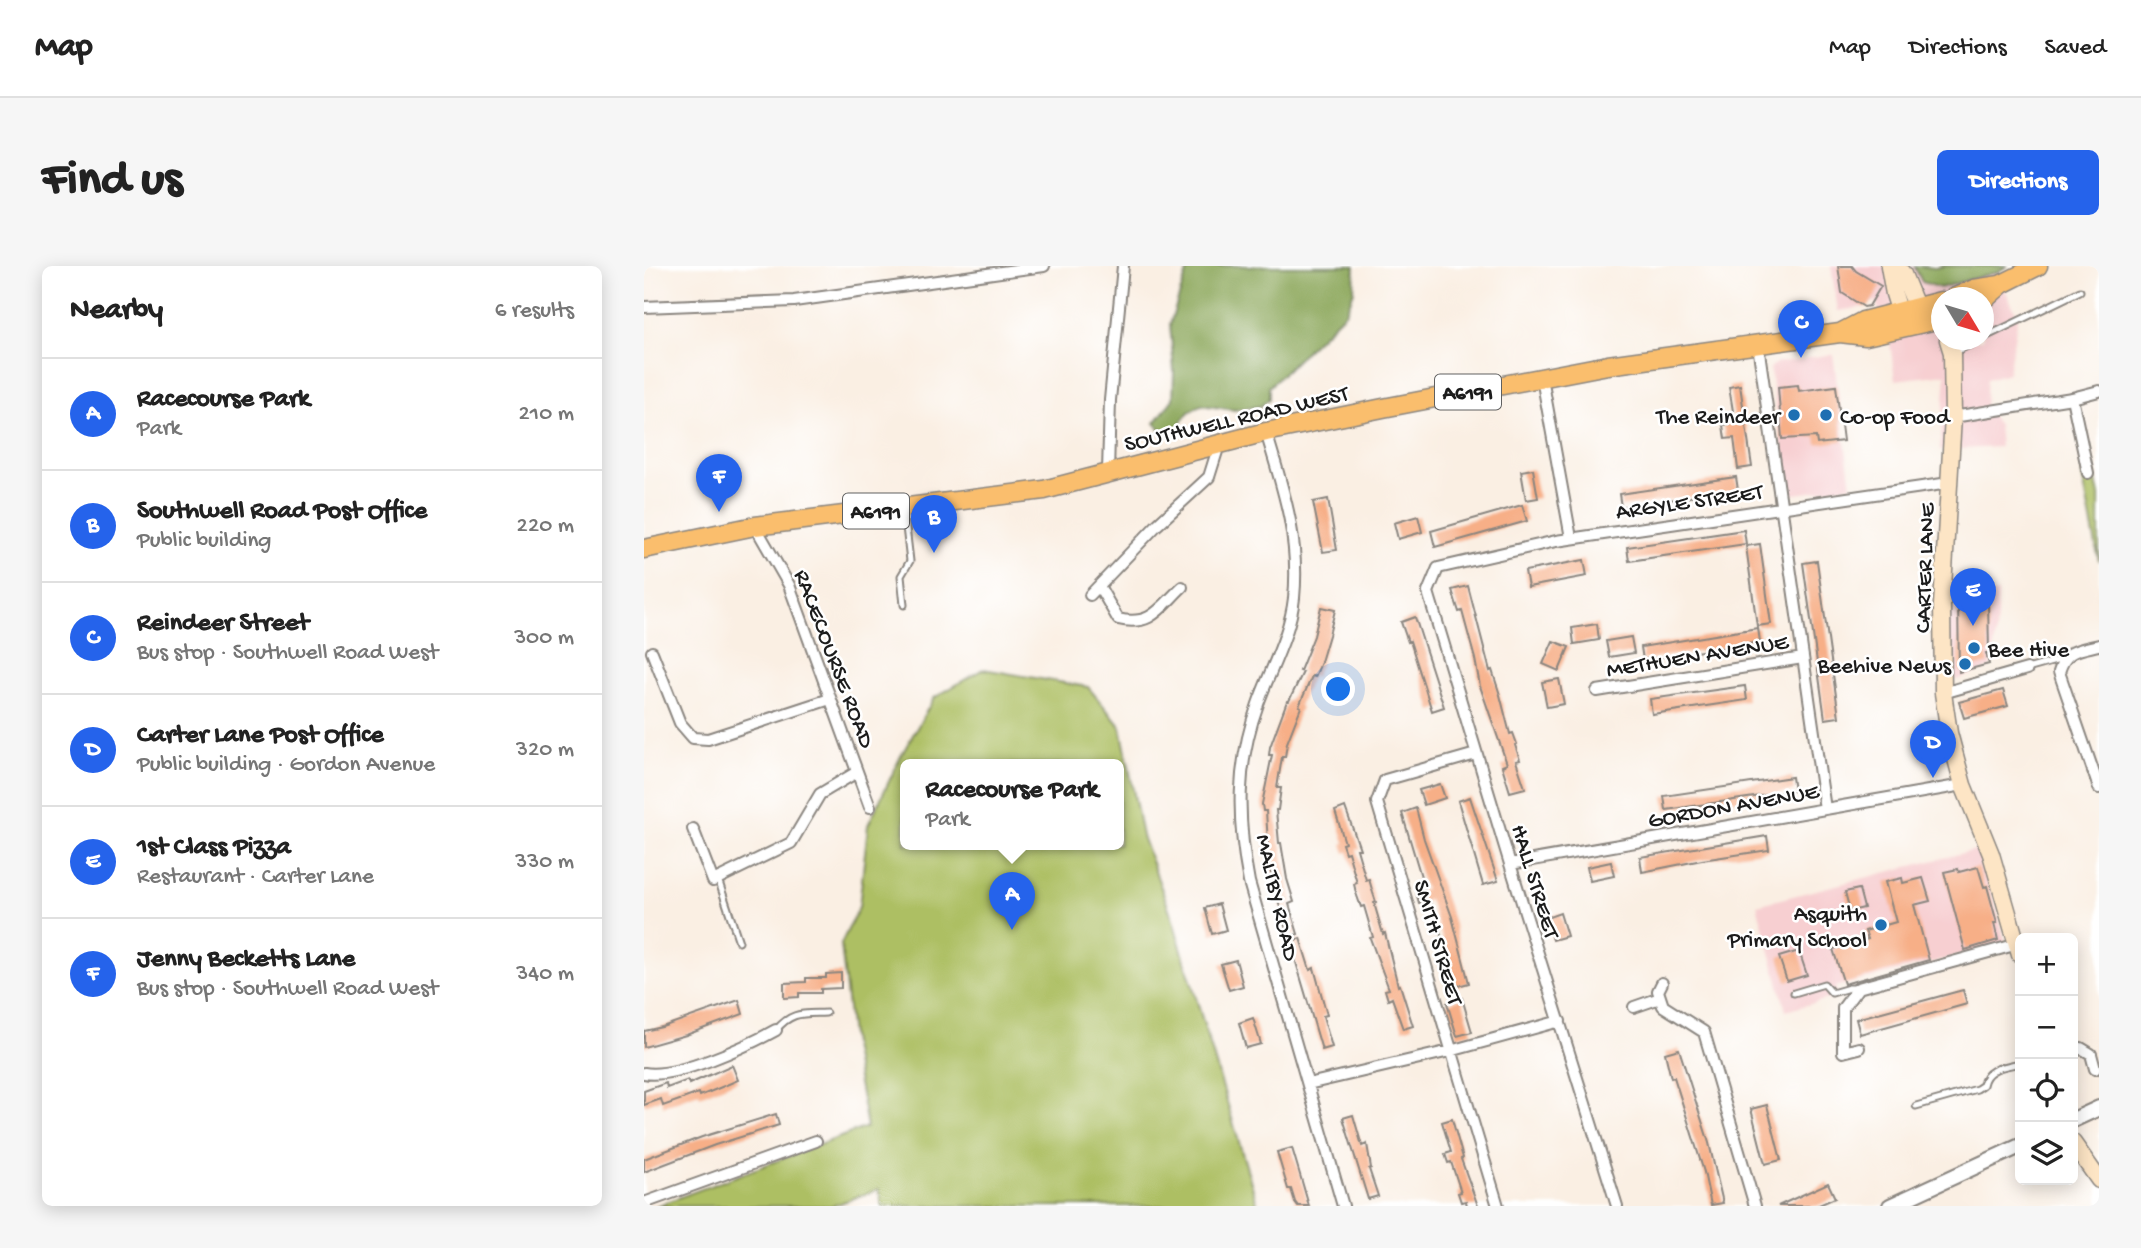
<!DOCTYPE html>
<meta charset="utf-8">
<style>
body{margin:0;font-family:"Gochi Hand",sans-serif;background:#f6f6f6;color:#222}
.controls{position:absolute;right:21px;bottom:21px;display:grid;overflow:hidden;border-radius:10px;box-shadow:0 4px 18px #0003}
.controls button{width:63px;height:63px;display:grid;place-items:center;padding:0;border:0;border-bottom:2px solid #e0e0e0;background:#fff;color:#222;font:35px sans-serif}
.compass{position:absolute;left:1287px;top:21px;width:63px;height:63px;border-radius:50%;background:#fff;box-shadow:0 4px 18px #0003;rotate:128deg}
.you{position:absolute;left:695px;top:424px;width:24px;height:24px;margin:-18px;border:5px solid #fff;border-radius:50%;background:#1a73e8;box-shadow:0 0 0 10px #1a73e833}
.badge{display:grid;place-items:center;width:46px;height:46px;border-radius:50%;background:#2563eb;color:#fff;font-size:23px;font-weight:700}
.pin{position:absolute;translate:-50% -58px;filter:drop-shadow(0 2px 4px #0008)}
.pin::after{content:'';position:absolute;top:37px;width:24px;height:21px;background:inherit;clip-path:polygon(0 0,100% 0,50% 100%)}
.popup{position:absolute;left:256px;top:493px;width:224px;height:91px;box-sizing:border-box;display:grid;place-content:center;border-radius:10px;background:#fff;filter:drop-shadow(0 2px 5px #0005);font-size:23px;white-space:nowrap;color:#767676}
.popup b{font-size:26px;color:#222}
.popup::after{content:'';position:absolute;left:50%;top:100%;margin-left:-14px;border:14px solid transparent;border-top-color:#fff}
.list{margin:0;padding:0;list-style:none}
h2{display:flex;justify-content:space-between;align-items:center;height:91px;margin:0;padding:0 28px;font-size:30px}
h2 small{font-size:23px;font-weight:400;color:#767676}
.list li{display:grid;grid-template-columns:46px 1fr auto;gap:21px;align-items:center;box-sizing:border-box;height:112px;padding:0 28px;border-top:2px solid #e0e0e0}
.list b{display:block;font-size:26px;white-space:nowrap}
.list p{margin:0;font-size:23px;white-space:nowrap;color:#767676}
.list em{font-size:23px;font-style:normal;color:#767676}
.icon{flex:none;width:38px;height:38px;fill:none;stroke:currentColor;stroke-width:2;stroke-linecap:round;stroke-linejoin:round}
.map{position:relative;flex:none;width:1455px;height:940px;overflow:hidden;border-radius:10px}
header{display:flex;align-items:center;gap:42px;box-sizing:border-box;height:98px;padding:0 35px;background:#fff;border-bottom:2px solid #e0e0e0}
header strong{font-size:33px}
nav{display:flex;gap:38px;margin-inline-start:auto;font-size:24px}
.intro{display:flex;align-items:center;justify-content:space-between;box-sizing:border-box;height:168px;padding:0 42px}
h1{margin:0;font-size:49px}
.button{padding:18px 32px;border-radius:10px;background:#2563eb;color:#fff;font-size:24px;font-weight:700}
main{display:flex;gap:42px;padding:0 42px}
aside{flex:1;background:#fff;border-radius:10px;box-shadow:0 4px 18px #0003}
.map>svg:first-child{display:block}
</style>
<header>
<strong>Map</strong>
<nav><a>Map</a><a>Directions</a><a>Saved</a></nav>
</header>
<div class="intro"><h1>Find us</h1><a class="button">Directions</a></div>
<main>
<aside>
<h2>Nearby<small>6 results</small></h2>
<ul class="list">
<li><span class="badge">A</span><div><b>Racecourse Park</b><p>Park</p></div><em>210 m</em></li>
<li><span class="badge">B</span><div><b>Southwell Road Post Office</b><p>Public building</p></div><em>220 m</em></li>
<li><span class="badge">C</span><div><b>Reindeer Street</b><p>Bus stop · Southwell Road West</p></div><em>300 m</em></li>
<li><span class="badge">D</span><div><b>Carter Lane Post Office</b><p>Public building · Gordon Avenue</p></div><em>320 m</em></li>
<li><span class="badge">E</span><div><b>1st Class Pizza</b><p>Restaurant · Carter Lane</p></div><em>330 m</em></li>
<li><span class="badge">F</span><div><b>Jenny Becketts Lane</b><p>Bus stop · Southwell Road West</p></div><em>340 m</em></li>
</ul>
</aside>
<div class="map">
<svg width="1455" height="940" viewBox="0 0 1455 940">
<rect width="100%" height="100%" fill="#fff"/>
<filter id="ink" filterUnits="userSpaceOnUse"><feTurbulence type="fractalNoise" baseFrequency=".0143" numOctaves="2"/><feDisplacementMap in="SourceGraphic" scale="14" xChannelSelector="R" yChannelSelector="G"/><feConvolveMatrix kernelMatrix="1 2 1 2 8 2 1 2 1" color-interpolation-filters="sRGB"/></filter>
<filter id="wash" filterUnits="userSpaceOnUse"><feTurbulence type="fractalNoise" baseFrequency=".00686" numOctaves="4" result="noise"/><feDisplacementMap in="SourceGraphic" scale="28" xChannelSelector="R" yChannelSelector="G"/><feGaussianBlur stdDeviation="1.57" result="paint"/><feColorMatrix in="noise" values="0 0 0 0 0 0 0 0 0 0 0 0 0 0 0 0 0 1.4 0 .05"/><feComposite in="paint" operator="in"/></filter>
<g filter="url(#wash)">
<rect width="100%" height="100%" fill="#faefe3"/>
<path fill="#f7cfd1" fill-rule="evenodd" d="M1187,0H1269L1278,16L1315,17L1353,6L1374,51L1364,107L1343,113L1341,141L1354,159L1356,181L1296,184L1302,108L1251,114L1246,77L1232,35L1220,41L1194,45ZM1297,32H1339V74H1297Z
M1189,88L1207,220L1145,229L1126,102L1132,97Z
M1354,327L1352,367L1347,401L1312,414L1306,408L1302,331Z
M1335,583L1362,678L1191,721L1194,730L1142,745L1113,639Z"/>
<path fill="#adbf63" stroke="#646e40" stroke-width="2" fill-rule="evenodd" d="M1450,206L1455,230V295L1438,208Z
M339,403L444,421L477,461L498,570L528,651L614,940H238L235,923L188,940H12L223,861L208,779L197,678L215,641L224,559L258,488L290,432ZM261,498H475V578H261Z"/>
<path fill="#8aa659" stroke="#53613a" stroke-width="2" d="M545,0H711L710,25L702,46L625,121V133L617,140L590,144L557,139L545,146L529,166L520,167L511,157L529,133L530,106L526,58Z
M1270,0L1292,2L1300,0H1364L1353,6L1296,22L1278,16Z"/>
<g id="blocks">
<path fill="#f7af87" d="M1194,0H1208L1212,5L1237,20L1225,40L1220,41L1198,27Z
M1096,119L1108,201L1094,203L1090,172L1081,173L1079,159L1091,157L1085,121Z
M1154,119L1155,125L1192,120L1199,175L1173,178L1172,171L1138,173L1134,121Z
M889,203L894,232L882,234L877,205Z
M1092,211L1094,224L977,241L975,228Z
M684,233L693,284L679,286L669,236Z
M878,239L883,255L791,281L787,265Z
M774,250L778,266L754,273L750,257Z
M1100,264L1102,278L985,295L983,281Z
M1116,278L1127,358L1113,360L1102,280Z
M940,294L943,310L884,321L881,305Z
M1173,295L1195,451L1181,453L1159,297Z
M824,320L846,405L848,404L856,429L866,468L869,467L873,478L871,479L876,494L872,495L881,522L866,526L858,500L863,498L836,420L831,393L818,345L815,346L808,324Z
M1314,332L1344,334L1345,387H1342L1345,398L1315,406Z
M677,341L691,344L685,369L676,399L671,411L668,410L655,440L657,441L643,477L641,491H638L633,522H637L634,544H632L635,577H637L643,613L650,636L645,638L654,668L644,671L623,592L621,578H624L622,545H619L618,538L628,489H625L626,481L643,435H645L659,406L656,405L670,370Z
M771,351L800,441L788,445L766,375L764,376L757,356Z
M953,358L955,374L930,378L928,362Z
M1114,362L1116,376L999,394L997,381Z
M987,371L990,387L965,391L962,375Z
M909,375L925,381L915,405L899,398Z
M915,413L920,438L903,441L898,416Z
M1101,420L1103,434L1008,448L1006,433Z
M1359,424L1364,440L1320,452L1315,436Z
M1148,511L1150,525L1022,544L1020,530Z
M796,518L801,532L780,539L775,524Z
M826,531L854,615L839,619L814,535Z
M701,541L716,583H713L722,614L725,613L729,627L732,636L730,637L739,668L741,667L754,720L756,719L769,760L759,763L748,732L744,734L741,724L745,723L726,672L729,671L720,640L717,641L712,627L710,618L713,617L704,586L701,587L698,578L701,577L691,545Z
M772,542L780,573L808,651L825,717L810,721L796,665L785,634L775,637L772,626L781,624L758,547Z
M1123,570L1125,584L1058,594L998,606L996,591Z
M967,596L970,610L946,615L943,601Z
M1334,601L1340,621L1343,620L1353,657H1350L1354,674L1321,684L1300,606L1314,603L1315,606Z
M1258,612L1259,617L1279,612L1286,635L1270,639L1285,694L1200,718L1189,683L1224,673L1221,665L1252,656L1241,616Z
M1215,623L1220,642L1206,645L1201,626Z
M575,638L582,664L568,668L561,642Z
M916,647L923,670L909,674L902,652Z
M656,672L666,704L670,702L683,749L679,750L688,781L678,784L646,676Z
M1155,685L1163,709L1143,715L1135,691Z
M592,694L599,720L585,724L577,698Z
M197,707V722L177,723V727H155V731L140,732V717L162,716V712H182V708Z
M1319,724L1323,738L1216,768L1212,753Z
M818,732L828,766L813,770L803,737Z
M95,734L99,748L42,769L0,781V765L18,761Z
M609,752L617,778L602,782L595,757Z
M1035,783L1065,877L1079,937L1067,939L1060,906L1030,811L1027,812L1021,787Z
M88,799L94,814L80,820L56,830L55,827L19,840L17,833L0,839V825L22,817L23,822L44,814L45,818Z
M1123,839L1137,894L1121,898L1107,843Z
M132,848L135,859L71,879L0,906V893L58,871Z
M709,849L718,880L723,878L727,902L725,903L734,930L724,933L699,852Z
M808,853L819,892L817,893L834,940H823L822,935L817,936L814,927L817,926L807,896L804,897L801,888L807,886L798,856Z
M648,882L659,919L665,940H654L651,936L647,923H644L633,886Z
M1184,917L1191,932L1173,940H1134Z"/>
</g>
</g>
<g filter="url(#ink)">
<use href="#blocks" fill-opacity="0" stroke="#8b8680" stroke-width="2"/>
<g fill="none" stroke-linecap="round" stroke-linejoin="round">
<g stroke="#8b8680" stroke-width="9">
<path id="service" d="M1339,72L1436,25
M1311,86L1336,74
M260,339L257,310L266,295L260,244
M1383,403L1419,393
M74,613L95,676
M1150,727L1180,718L1188,727L1205,722H1214
M132,764C148,745 159,748 182,747
M1272,840L1333,823L1339,819C1342,801 1361,801 1376,797"/>
</g>
<g stroke="#8b8680" stroke-width="14">
<path id="minor" d="M0,41L150,35L400,0
M1114,79L1181,543
M898,112L927,272
M1428,132L1444,207
M1309,151L1428,132L1455,125
M622,166C639,223 656,272 650,332C646,369 626,404 614,438C592,499 593,553 605,616L699,940
M464,206L466,134L479,0
M111,260L145,319L226,541
M455,320L474,353C507,361 516,342 538,321
M446,329L513,259L565,211L575,179
M1455,379C1434,384 1422,383 1415,406L1455,522
M8,386L36,457L49,472L64,473L186,433
M953,425L1159,392
M1299,427L1383,403
M832,488L741,514L733,536L854,940
M49,563L69,615L147,577L176,528L213,506
M866,598L1319,519
M1018,717L1014,725L1019,740L1060,766L1111,940
M990,741L1016,732
M1215,782L1199,786V742L1214,722L1374,678
M1429,784L1437,782L1447,788L1451,803
M0,807C32,813 103,780 132,764
M664,818L806,785L916,755
M0,937L172,875
M973,940L866,598L784,326L794,302L912,275L1305,217"/>
</g>
<g stroke="#8b8680" stroke-width="18">
<path id="tertiary" d="M1429,854L1455,842
M1246,940L1376,880"/>
</g>
<g stroke="#8b8680" stroke-width="19">
<path id="secondary" d="M1245,0L1250,28L1259,57
M1253,0L1259,8L1277,52
M1304,74L1308,87L1309,151L1298,339L1299,427L1305,467L1319,519L1347,588L1376,689
M1429,877L1455,914"/>
</g>
<g stroke="#8b8680" stroke-width="21">
<path id="primary" d="M1309,32L1330,23L1356,19
M1339,35L1358,18L1394,0
M1196,67L1219,55L1297,35
M0,283L111,260L400,224L622,166L739,142L964,99L1196,67L1222,70L1297,53"/>
</g>
<use href="#service" stroke="#fff" stroke-width="5"/>
<use href="#minor" stroke="#fff" stroke-width="10"/>
<use href="#tertiary" stroke="#fff" stroke-width="14"/>
<use href="#secondary" stroke="#fde5c5" stroke-width="16"/>
<use href="#primary" stroke="#fabe6d" stroke-width="18"/>
</g>
</g>
<g fill="#1f6fb2" stroke="#fff" stroke-width="2.5">
<circle cx="1150" cy="149" r="7"/>
<circle cx="1182" cy="149" r="7"/>
<circle cx="1330" cy="382" r="7"/>
<circle cx="1321" cy="398" r="7"/>
<circle cx="1237" cy="659" r="7"/>
</g>
<g text-anchor="middle" stroke-width="5" stroke-linejoin="round" paint-order="stroke">
<g fill="#fff" stroke="#606060" stroke-width="2">
<rect x="791" y="108.5" width="66" height="35" rx="5"/>
<rect x="199" y="227.5" width="66" height="35" rx="5"/>
</g>
<g font-size="21" font-weight="bold" fill="#1c1c1c">
<text x="824" y="133">A6191</text>
<text x="232" y="252">A6191</text>
</g>
<g font-size="23" fill="#1c1c1c" stroke="#fff" text-anchor="end">
<text x="1136" y="157">The Reindeer</text>
<text x="1196" y="157" text-anchor="start">Co-op Food</text>
<text x="1344" y="390" text-anchor="start">Bee Hive</text>
<text x="1307" y="406">Beehive News</text>
<text x="1223" y="654">Asquith<tspan x="1223" dy="26">Primary School</tspan></text>
</g>
<g font-size="23" fill="#1c1c1c" stroke="#fff">
<text transform="translate(592 151) rotate(-13)" y="8">SOUTHWELL ROAD WEST</text>
<text transform="translate(1045 234) rotate(-8)" y="8">ARGYLE STREET</text>
<text transform="translate(1279 302) rotate(-88)" y="8">CARTER LANE</text>
<text transform="translate(1053 388) rotate(-9)" y="8">METHUEN AVENUE</text>
<text transform="translate(192 392) rotate(69)" y="8">RACECOURSE ROAD</text>
<text transform="translate(1089 538) rotate(-10)" y="8">GORDON AVENUE</text>
<text transform="translate(893 615) rotate(73)" y="8">HALL STREET</text>
<text transform="translate(635 631) rotate(77)" y="8">MALTBY ROAD</text>
<text transform="translate(796 676) rotate(74)" y="8">SMITH STREET</text>
</g>
</g>
</svg>
<div class="controls">
<button>+</button>
<button>−</button>
<button><svg class="icon" aria-label="locate" viewBox="0 0 24 24"><circle cx="12" cy="12" r="6"/><path d="M12 2v4M12 18v4M2 12h4M18 12h4"/></svg></button>
<button><svg class="icon" aria-label="layers" viewBox="0 0 24 24"><path d="M12 4l9 5-9 5-9-5zM3 14l9 5 9-5"/></svg></button>
</div>
<svg class="compass" viewBox="-18 -18 36 36"><path d="M0-13l5 13h-10z" fill="#e53935"/><path d="M0 13l5-13h-10z" fill="#767676"/></svg>
<div class="you"></div>
<div class="pin badge" style="left:368px;top:664px">A</div>
<div class="popup"><b>Racecourse Park</b>Park</div>
<div class="pin badge" style="left:290px;top:287px">B</div>
<div class="pin badge" style="left:1157px;top:92px">C</div>
<div class="pin badge" style="left:1289px;top:512px">D</div>
<div class="pin badge" style="left:1329px;top:360px">E</div>
<div class="pin badge" style="left:75px;top:246px">F</div>
</div>
</main>
